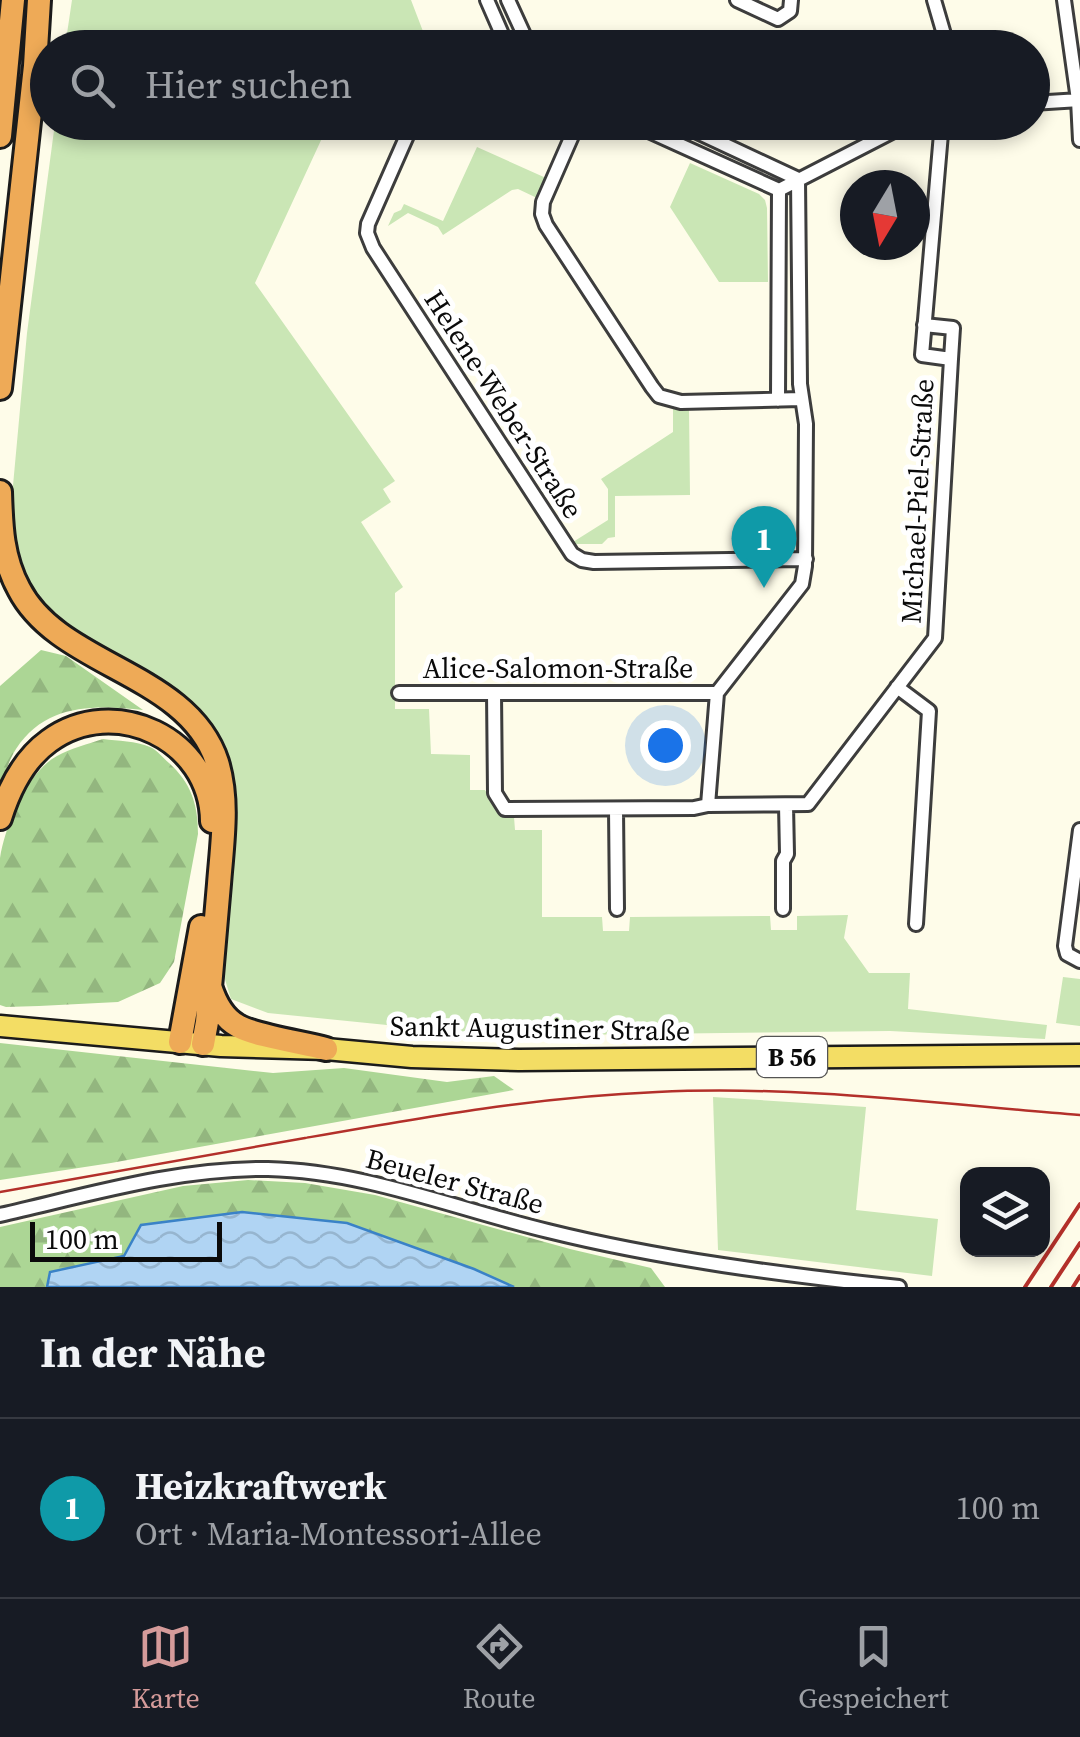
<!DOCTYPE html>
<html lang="de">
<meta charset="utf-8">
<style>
body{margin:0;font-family:"Source Serif 4",serif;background:#20242c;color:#f1f3f6}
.controls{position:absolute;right:30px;bottom:30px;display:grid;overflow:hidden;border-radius:20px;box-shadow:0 5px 15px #0003}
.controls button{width:90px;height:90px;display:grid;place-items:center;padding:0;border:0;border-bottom:2px solid #363941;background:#171b24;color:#f1f3f6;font:50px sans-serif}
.compass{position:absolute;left:840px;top:170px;width:90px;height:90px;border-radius:50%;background:#171b24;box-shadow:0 5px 15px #0003;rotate:190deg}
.scale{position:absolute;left:30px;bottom:25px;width:192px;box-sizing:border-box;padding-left:10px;border:5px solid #0a0a0a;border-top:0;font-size:28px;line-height:35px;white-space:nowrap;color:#0a0a0a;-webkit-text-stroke:8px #fff;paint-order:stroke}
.you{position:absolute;left:665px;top:745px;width:35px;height:35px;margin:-25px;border:8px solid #fff;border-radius:50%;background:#1a73e8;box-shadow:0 0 0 15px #1a73e833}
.badge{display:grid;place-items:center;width:65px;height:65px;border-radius:50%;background:#d59b9a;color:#fff;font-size:32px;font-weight:700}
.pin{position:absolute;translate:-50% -82px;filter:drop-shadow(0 2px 5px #0008)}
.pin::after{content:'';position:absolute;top:52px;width:35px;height:30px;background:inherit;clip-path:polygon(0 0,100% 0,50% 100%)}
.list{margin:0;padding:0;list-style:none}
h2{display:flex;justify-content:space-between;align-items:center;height:130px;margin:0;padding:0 40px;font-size:42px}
h2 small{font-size:32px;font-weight:400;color:#9ea1a6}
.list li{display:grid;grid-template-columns:65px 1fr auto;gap:30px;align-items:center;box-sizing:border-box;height:180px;padding:0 40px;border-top:2px solid #363941}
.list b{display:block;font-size:38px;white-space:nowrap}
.list p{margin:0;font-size:32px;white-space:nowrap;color:#9ea1a6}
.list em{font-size:32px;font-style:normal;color:#9ea1a6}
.icon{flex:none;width:55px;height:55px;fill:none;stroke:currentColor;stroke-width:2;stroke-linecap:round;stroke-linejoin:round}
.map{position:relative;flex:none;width:1080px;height:1287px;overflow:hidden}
.search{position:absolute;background:#171b24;box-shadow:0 5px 15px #0003;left:30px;right:30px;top:30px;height:110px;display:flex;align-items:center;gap:25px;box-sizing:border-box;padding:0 35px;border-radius:55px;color:#9ea1a6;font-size:38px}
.sheet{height:310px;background:#171b24}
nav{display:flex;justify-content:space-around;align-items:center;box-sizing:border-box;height:140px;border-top:2px solid #363941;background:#171b24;font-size:28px;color:#9ea1a6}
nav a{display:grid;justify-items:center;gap:5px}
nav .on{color:#d59b9a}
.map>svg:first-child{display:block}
</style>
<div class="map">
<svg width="1080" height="1287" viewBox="0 0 1080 1287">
<defs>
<pattern id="forest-firs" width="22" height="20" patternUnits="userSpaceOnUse" patternTransform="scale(2.5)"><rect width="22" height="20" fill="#acd695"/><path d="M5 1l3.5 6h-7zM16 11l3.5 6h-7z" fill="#93b67f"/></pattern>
<pattern id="water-waves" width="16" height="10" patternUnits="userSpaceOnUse" patternTransform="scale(2.5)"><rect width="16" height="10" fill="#b0d4f3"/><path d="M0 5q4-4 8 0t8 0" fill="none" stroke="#96b5cf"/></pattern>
</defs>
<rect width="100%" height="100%" fill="#fefce9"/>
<path fill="#cae6b5" d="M72,0H411L429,47H65Z
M55,123H329L255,283L395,481L383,489L391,502L361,522L403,587L395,593V709H429L431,754L470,755V790H485L496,810L514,817L515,830H542V917H602L603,931H629L630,917L770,916L771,930H797V916L848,915L844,938L869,973H910L908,1009L1047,1025L1045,1039L890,1031L496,1036L268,1013L231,999L222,970L234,837L235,789L227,753L211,726L185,699L61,629L26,588L8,540L27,333Z
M477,147L546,178L537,198L518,189L512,190L443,235L438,227L408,213L388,226L394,213L401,210L404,204L443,221Z
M690,163L759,194L765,200L767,208L768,282H719L670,207Z
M673,409H689L690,495L615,496V537L608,538L602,544H574L573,542L608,520V489L601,479L673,432Z
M1063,977L1080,979V1026L1056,1023Z
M713,1097L866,1107L856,1210L938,1219L932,1276L718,1250Z"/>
<path fill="url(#forest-firs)" d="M41,650L66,656L143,710C95,705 46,703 16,749C9,760 5,774 0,785V686Z
M103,739C118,741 136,741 150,747C157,750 163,758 169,763C191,783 198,804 198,834L174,962L160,983L118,1002L39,1006L6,1007L0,1005V858C5,826 27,772 57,756C71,748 88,744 103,739Z
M0,1043L273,1073L344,1068L447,1082L494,1076L514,1090L111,1163L0,1180Z
M248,1180L305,1183L375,1195L570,1249L651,1268L665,1287H514L474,1269L347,1223L124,1256L51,1272L47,1287H0V1227L183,1186Z"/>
<path fill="url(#water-waves)" stroke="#3a82c7" stroke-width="2.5" d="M242,1212L347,1223L474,1269L514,1287H47L50,1272L124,1256L141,1225Z"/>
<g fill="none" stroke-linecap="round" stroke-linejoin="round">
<g stroke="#3d3d3d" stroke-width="18">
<path id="street" d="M487,0L508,48
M508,0L530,48
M737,0L778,19L790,11L791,0
M934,0L948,48
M1064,0L1078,100L1080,140
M1032,103L1080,100
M413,122L368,224L367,233L373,248L572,554L582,560L594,562L806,559
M578,122L543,202L542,214L546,225L652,387L659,396L681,402L801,399
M629,122L779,190
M676,122L798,179
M779,190L911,122
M924,325L953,328L951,359
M778,400L779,190
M897,687L929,711L916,924
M399,693H717
M494,693L495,793L505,809L694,808L708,805L808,804L935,638L951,359L922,355L942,122
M708,805L717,693L802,584L805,566L806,424L800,384L798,179
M616,809L617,909
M1080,830L1065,946L1067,954L1080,961
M783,909V861L787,854L786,805
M0,1215C88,1195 177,1168 268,1169C364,1171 456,1209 548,1231C661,1259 784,1275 899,1287"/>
</g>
<g stroke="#1b1b1b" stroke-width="25">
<path id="primary" d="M0,1026L221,1046L326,1049L412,1057L519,1060L1080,1055"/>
</g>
<g stroke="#1b1b1b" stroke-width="28">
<path id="highway" d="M0,136L13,0
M0,388L35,66L39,0
M0,492C1,526 2,558 19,589C59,667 188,672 217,762C229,801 222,844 219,884C215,930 211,976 207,1022L203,1044
M0,818C9,789 24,759 49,741C114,693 211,739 212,821
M210,986C215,1002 223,1018 238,1026C255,1036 304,1043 326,1049
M180,1042L201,927"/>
</g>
<use href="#street" stroke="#fff" stroke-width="12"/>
<use href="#primary" stroke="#f3dd64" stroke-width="20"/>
<use href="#highway" stroke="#eeaa57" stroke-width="22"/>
<path stroke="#b3302a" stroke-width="2.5" d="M0,1192C102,1174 204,1156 305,1138C424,1117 536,1097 657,1092C798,1085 940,1104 1080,1115"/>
<path stroke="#b3302a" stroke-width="4" d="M1025,1287L1080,1204
M1051,1287L1080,1243
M1073,1287L1080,1276"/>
</g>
<g text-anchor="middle" stroke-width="10" stroke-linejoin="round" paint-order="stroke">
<rect fill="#fff" stroke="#545454" stroke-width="2.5" x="757" y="1037" width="70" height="40" rx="8"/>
<g font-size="25" font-weight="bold" fill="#0a0a0a">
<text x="792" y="1066">B 56</text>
</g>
<g font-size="28" fill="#0a0a0a" stroke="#fff">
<text transform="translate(504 404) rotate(57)" y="10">Helene-Weber-Straße</text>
<text transform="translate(917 501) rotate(-87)" y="10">Michael-Piel-Straße</text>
<text x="558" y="678">Alice-Salomon-Straße</text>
<text transform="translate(540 1028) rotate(1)" y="10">Sankt Augustiner Straße</text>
<text transform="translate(455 1181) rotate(15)" y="10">Beueler Straße</text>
</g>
</g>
</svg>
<div class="controls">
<button><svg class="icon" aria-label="layers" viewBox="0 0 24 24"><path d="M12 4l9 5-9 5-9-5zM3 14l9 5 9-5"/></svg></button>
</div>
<svg class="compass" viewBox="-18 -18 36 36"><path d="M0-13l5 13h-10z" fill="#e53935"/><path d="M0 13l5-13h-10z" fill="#9ea1a6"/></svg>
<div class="scale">100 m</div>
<div class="you"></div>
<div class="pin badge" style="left:764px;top:588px;background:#0f9aa8">1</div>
<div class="search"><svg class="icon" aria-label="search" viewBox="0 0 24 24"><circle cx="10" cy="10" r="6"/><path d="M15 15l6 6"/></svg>Hier suchen</div>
</div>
<section class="sheet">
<h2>In der Nähe<small></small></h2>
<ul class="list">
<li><span class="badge" style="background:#0f9aa8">1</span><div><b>Heizkraftwerk</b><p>Ort · Maria-Montessori-Allee</p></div><em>100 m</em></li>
</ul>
</section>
<nav>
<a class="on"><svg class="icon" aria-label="map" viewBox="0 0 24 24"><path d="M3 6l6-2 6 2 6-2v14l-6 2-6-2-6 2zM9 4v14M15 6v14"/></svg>Karte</a>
<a><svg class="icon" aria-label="directions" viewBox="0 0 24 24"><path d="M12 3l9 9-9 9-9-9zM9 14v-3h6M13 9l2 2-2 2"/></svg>Route</a>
<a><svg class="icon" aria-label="saved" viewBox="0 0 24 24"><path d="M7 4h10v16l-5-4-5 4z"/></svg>Gespeichert</a>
</nav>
